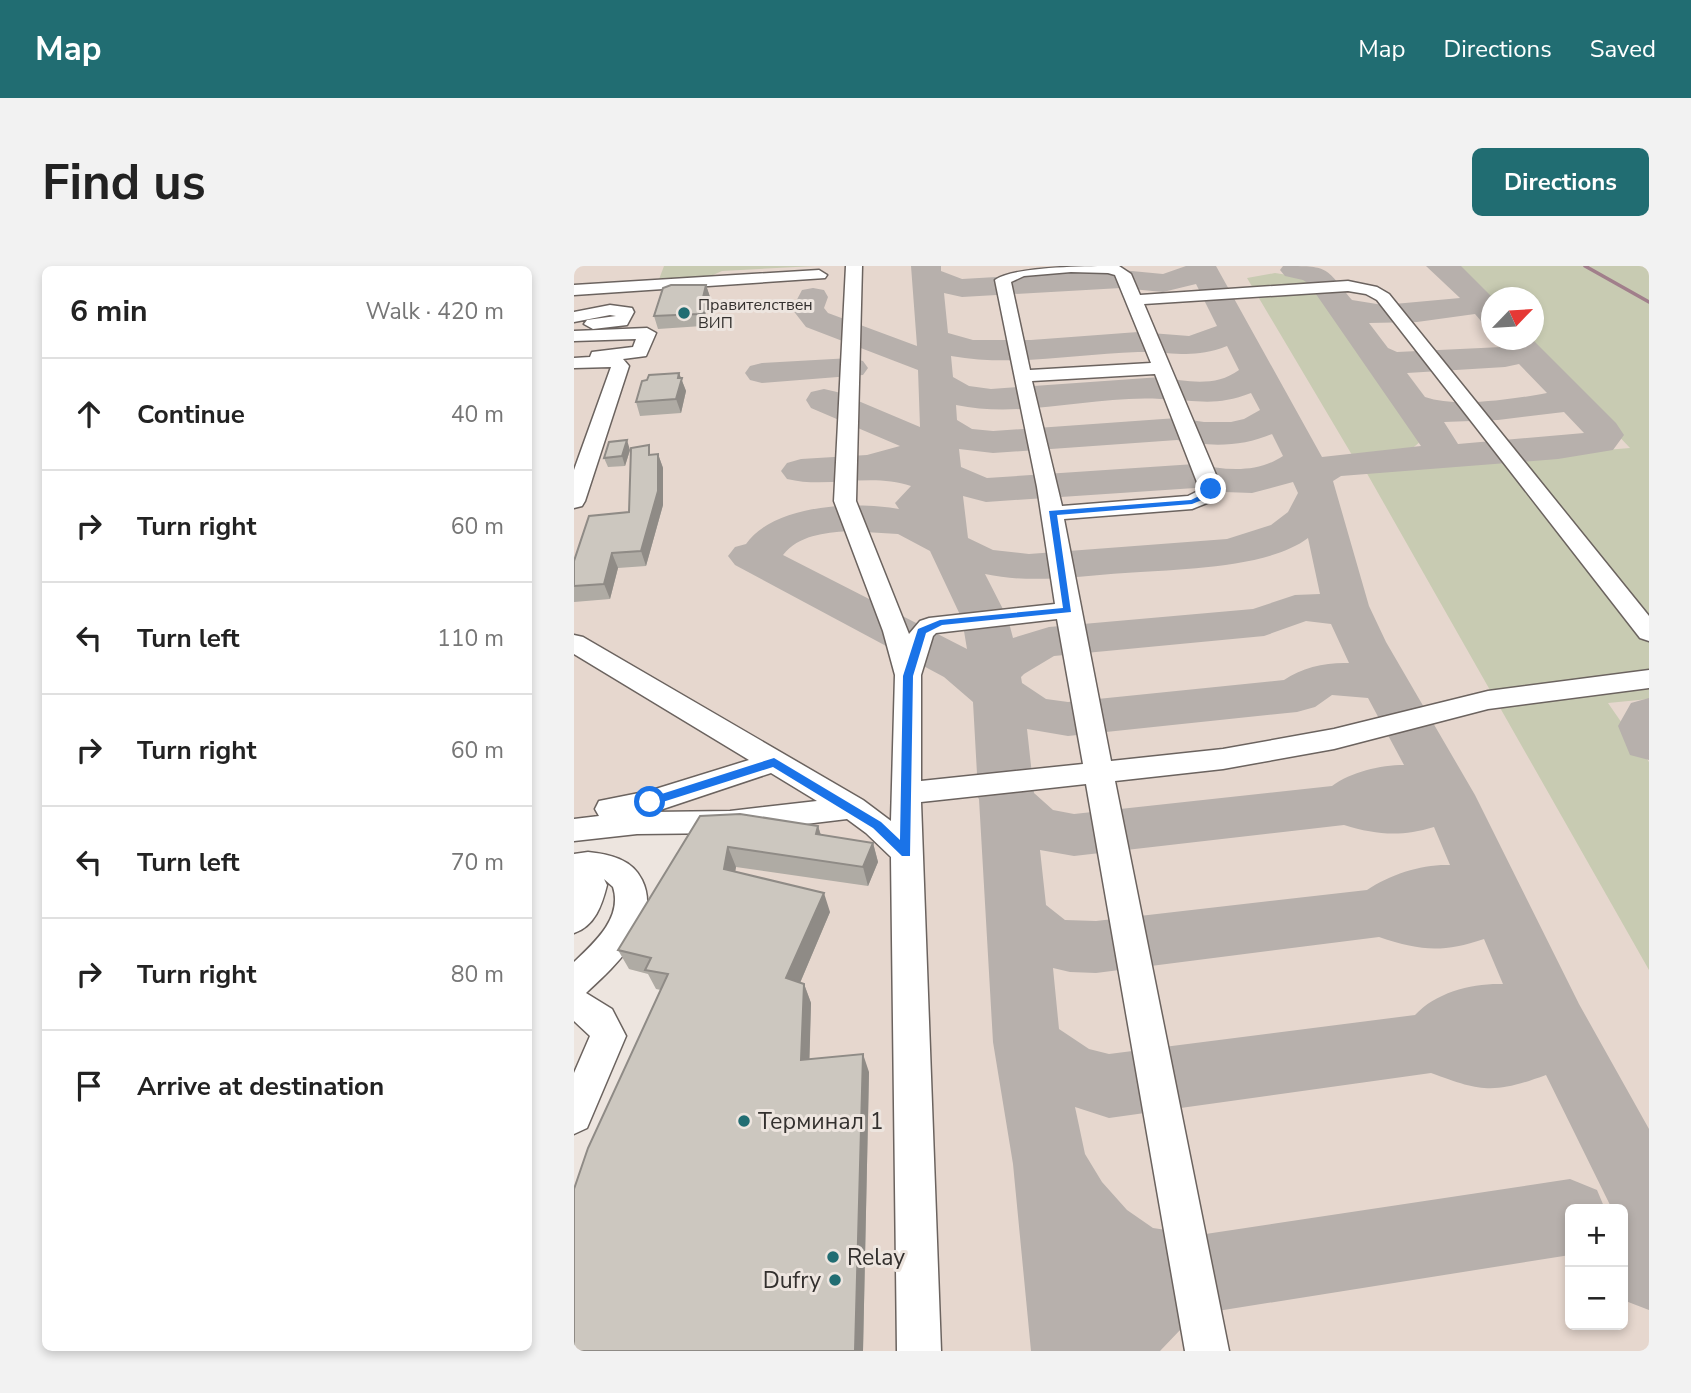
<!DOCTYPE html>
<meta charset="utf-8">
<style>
body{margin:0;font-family:"Nunito Sans",sans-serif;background:#f2f2f2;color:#222}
.controls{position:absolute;right:21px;bottom:21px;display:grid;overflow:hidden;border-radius:10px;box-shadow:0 4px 10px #0003}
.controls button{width:63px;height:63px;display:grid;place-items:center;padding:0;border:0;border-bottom:2px solid #e0e0e0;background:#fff;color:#222;font:35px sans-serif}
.compass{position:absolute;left:907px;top:21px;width:63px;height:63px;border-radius:50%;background:#fff;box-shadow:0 4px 10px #0003;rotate:65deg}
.stop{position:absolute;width:21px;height:21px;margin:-16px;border:5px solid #1a73e8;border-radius:50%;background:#fff}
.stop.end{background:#1a73e8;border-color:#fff;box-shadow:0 2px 7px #0008}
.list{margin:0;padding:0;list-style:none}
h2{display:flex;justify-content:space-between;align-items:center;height:91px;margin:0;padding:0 28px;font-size:30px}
h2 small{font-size:23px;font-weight:400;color:#767676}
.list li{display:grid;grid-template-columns:46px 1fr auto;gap:21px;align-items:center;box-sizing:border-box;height:112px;padding:0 28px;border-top:2px solid #e0e0e0}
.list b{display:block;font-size:26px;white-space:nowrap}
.list em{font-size:23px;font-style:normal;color:#767676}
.icon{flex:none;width:38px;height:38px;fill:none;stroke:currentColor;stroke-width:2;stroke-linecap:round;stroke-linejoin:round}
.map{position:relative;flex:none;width:1075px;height:1085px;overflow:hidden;border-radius:10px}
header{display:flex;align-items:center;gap:42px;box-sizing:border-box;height:98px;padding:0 35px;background:#216d72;color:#fff}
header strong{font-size:33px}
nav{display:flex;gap:38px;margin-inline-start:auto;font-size:24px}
.intro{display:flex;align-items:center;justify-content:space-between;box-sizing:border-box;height:168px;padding:0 42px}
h1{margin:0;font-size:49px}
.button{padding:18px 32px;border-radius:10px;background:#216d72;color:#fff;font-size:24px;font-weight:700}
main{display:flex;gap:42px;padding:0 42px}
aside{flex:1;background:#fff;border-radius:10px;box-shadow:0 4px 10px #0003}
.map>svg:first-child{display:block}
</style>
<header>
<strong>Map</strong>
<nav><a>Map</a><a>Directions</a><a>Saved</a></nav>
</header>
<div class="intro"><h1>Find us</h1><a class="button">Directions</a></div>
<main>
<aside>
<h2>6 min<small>Walk · 420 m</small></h2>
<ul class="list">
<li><svg class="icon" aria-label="ahead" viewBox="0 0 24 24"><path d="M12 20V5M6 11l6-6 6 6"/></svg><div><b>Continue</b></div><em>40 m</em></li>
<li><svg class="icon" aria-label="right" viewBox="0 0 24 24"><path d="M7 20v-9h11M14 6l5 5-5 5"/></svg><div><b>Turn right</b></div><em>60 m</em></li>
<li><svg class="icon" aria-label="left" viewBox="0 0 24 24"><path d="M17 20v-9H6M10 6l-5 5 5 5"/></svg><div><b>Turn left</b></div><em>110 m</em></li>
<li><svg class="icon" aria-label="right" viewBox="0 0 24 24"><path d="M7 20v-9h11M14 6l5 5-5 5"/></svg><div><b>Turn right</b></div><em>60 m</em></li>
<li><svg class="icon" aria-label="left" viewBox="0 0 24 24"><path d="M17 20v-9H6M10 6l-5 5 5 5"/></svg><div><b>Turn left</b></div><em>70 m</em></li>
<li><svg class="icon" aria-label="right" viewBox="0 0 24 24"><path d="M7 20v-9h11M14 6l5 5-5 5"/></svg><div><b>Turn right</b></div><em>80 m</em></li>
<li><svg class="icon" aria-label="arrive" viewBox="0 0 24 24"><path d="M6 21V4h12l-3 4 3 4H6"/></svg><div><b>Arrive at destination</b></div></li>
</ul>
</aside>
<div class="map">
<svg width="1075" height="1085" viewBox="0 0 1075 1085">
<rect width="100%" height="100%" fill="#ede5df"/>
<path fill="#e6d7ce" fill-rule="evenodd" d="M0,0H1075V1085H0L104,727L87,711L55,703L138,562L0,576ZM918,32H960V74H918ZM996,943H1049V1059H996Z"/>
<path fill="#c8cbb2" d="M90,0H241L148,5L130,13L84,16Z
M885,0H1075V433L1034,437L1075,496V704L791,204L1056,182L954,74H960V32H918L917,35Z
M701,7L733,12L743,18L845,163L848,172C838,192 798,191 778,189L673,12Z"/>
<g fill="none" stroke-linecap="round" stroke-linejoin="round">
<path stroke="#a17f8b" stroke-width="3.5" d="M1011,0L1075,36"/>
<path fill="#b7b0ac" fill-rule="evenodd" d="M337,0H367V5L388,13L547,4L589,8L612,0H642L748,191L847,180L735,18L729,14L711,10L706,4L709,0C755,0 750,0 778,34L809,39L886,32L852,0H887L919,32L918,57L907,55L901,48L843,56L795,57L814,82L823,86L928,81L925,74H959L1042,157L1050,169L1039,184L984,193L767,210L759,215L795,340L812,376L901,529L1005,738L1075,863V1044L1049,1034V943H1038L972,809C920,828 908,826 857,807L535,852L501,841L511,888L528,916L553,944L579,962L625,969L996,913L1023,924L1031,943H996V989L637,1046L608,1062L586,1085H457L439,898L419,776L405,533L402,529L404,526L399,436L370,411L161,299L154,290L161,281L172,278C200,238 282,235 325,243L321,237L337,220C296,206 254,223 213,213L207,205L213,197L227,193L293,189L326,180L237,142L232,134L237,126L250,123L263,126L346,161L344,104L232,61L218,43L228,24L239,22L250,24L254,31L250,42L254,47L343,80ZM622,18L643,60L615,70L564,66L457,74H399L374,67L370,27L388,31L547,22L589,26ZM653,80L665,104C642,121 614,116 587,111L417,123L395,120L379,111L377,90C440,101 501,88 564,86C599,85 617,94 653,80ZM945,98L973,127C940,133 883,142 851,131L833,107L931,101ZM677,127L686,144L670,153L657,156H630L603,152L419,165L398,163L383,154L382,139C449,153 519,129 587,133C623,134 641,141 677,127ZM990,146L1010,167L884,178L870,156L924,154ZM698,168L709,190C682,208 651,204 621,198L413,212L387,201L385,183L419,187L603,174C636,181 667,181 698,168ZM719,216L724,227L714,246L697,259L653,273L455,288L419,284L394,272L389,230L412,236L621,222L650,226L678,227ZM274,265L324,268L356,285L388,353L393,383L209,289C225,269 250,267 274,265ZM734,272L746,328L721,329L679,343L475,361L439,372L434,353L411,308C457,318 504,310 551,307C602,303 693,303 734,272ZM732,355L757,358L775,397C754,396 728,401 710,414L494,436L472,433L448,417L447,411L450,408L480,390L690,370ZM758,429L794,432L830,499C806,499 777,506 758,520L500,548L479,544L460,527L453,463L494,470L723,446L741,441ZM770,559C803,569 827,571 860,561L876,599C848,598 817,608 793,624L522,655L491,654L472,639L466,584L500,590ZM805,671C847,685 868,687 910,673L929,718C899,717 862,726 841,749L535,788L515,783L485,763L479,702L496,706L522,707Z
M277,92L289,95L294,102L289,109L188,117L176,114L171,107L176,100L188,97Z
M1075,432V494L1056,489L1044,460L1057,437Z"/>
<g stroke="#6b635f" stroke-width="3">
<path id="minor" d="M272,0H288L282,235L335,368L346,355L355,352L481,338L463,221L421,14C440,0 516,0 545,0L557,8L566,29L774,15L803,21L815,28L1075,350V375L1066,372L803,34L792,28L774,25L570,38L648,223L643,233L618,243L490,253L537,495L649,483L760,463L914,425L1075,404V422L914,443L760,483L649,503L541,515L655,1085H611L512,518L347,536L367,1085H323L317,591L292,567L273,553L156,567L63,568L0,575V553L25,550L21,543L25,535L75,525L175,494L0,388V369L9,371L289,534L317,555L321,409L309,365L260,235ZM497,6L534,7L541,9L577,97L456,104L437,16L450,10ZM581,108L626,224L614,230L488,240L458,115ZM483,353L509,498L347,515V409L359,370L362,367ZM197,507L243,535L156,545L80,546Z
M245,4L253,9L251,12L0,29V19Z
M36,39L58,42L60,46L53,59L19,63L10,58L13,54L42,50L36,49L0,56V46Z
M73,62L82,67L72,90L49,93L55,100L11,235L8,240L0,242V204L37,101L0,102V92L16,91L18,86L59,81L62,73L0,75V65Z
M14,586C35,588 58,593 68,614C89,657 40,701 12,727L38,743L52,770L13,862L0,868V807L16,770L0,755V696C20,677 49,652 39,621L30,613L33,619C28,639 21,660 0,667V588Z"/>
</g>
<use href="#minor" fill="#fff" fill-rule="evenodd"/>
</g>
<path fill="#afaba4" d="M132,19L136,31L128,60L84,63L80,50Z
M105,107L112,125L107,147L66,150L62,136L73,114Z
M56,184L51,200L34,201L30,192Z
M84,188L89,202V239L72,300L44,302L36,333L0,336V295L55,246L78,189Z
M126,550L244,560L247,569L299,577L304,596L294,620L162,601L161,606L256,646L226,717L230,718L237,737L235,793L295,806L289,1085L87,724L82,723L74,708L55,703L44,684Z"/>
<path fill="#8f8b86" d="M132,19L136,31L128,60L125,48Z
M105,107L112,125L107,147L102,133Z
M53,174L56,184L51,200L48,190Z
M84,188L89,202V239L72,300L67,285Z
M38,287L44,302L36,333L30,318Z
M244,560L250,580L242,568Z
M299,577L304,596L294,620L289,601Z
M154,581L162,601L158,623L150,603Z
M250,627L256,646L220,731L212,712Z
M230,718L237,737L235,812L227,794Z
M289,788L295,806L289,1085H281Z"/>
<path fill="#ccc7bf" stroke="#8f8b86" stroke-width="2" d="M97,19H132L125,48L80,50L89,22Z
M105,107L104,112H108L102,133L62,136L68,115L73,114L75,109Z
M53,174L48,190L30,192L35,176Z
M75,179V189L84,188V225L67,285L38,287L30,318L0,320V295L15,250L55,246L57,182Z
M166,548L244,560L242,568L299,577L289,601L154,581L150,603L250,627L212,712L230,718L227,794L289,788L281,1085H0V923L14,882L94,708L71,704L77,692L44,684L126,550Z"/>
<path fill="#1a73e8" d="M634,221L641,223L638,230L618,238L483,249L497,346L368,359L352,367L339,410L336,590H328L299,562L199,501L76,540L70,536L72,533L200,492L307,556L326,574L329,410L344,363L366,354L489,342L475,245L617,234L631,227Z"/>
<g fill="#216d72" stroke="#ede5df" stroke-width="2.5">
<circle cx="110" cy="47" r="7"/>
<circle cx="170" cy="855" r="7"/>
<circle cx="259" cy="991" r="7"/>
<circle cx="261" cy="1014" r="7"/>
</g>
<g text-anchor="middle" stroke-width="6" stroke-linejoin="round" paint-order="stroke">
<g font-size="16" fill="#33302e" stroke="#ede5df" text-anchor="start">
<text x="124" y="44">Правителствен<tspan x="124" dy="18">ВИП</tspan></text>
</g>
<g font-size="23" fill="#33302e" stroke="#ede5df" text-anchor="start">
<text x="184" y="863">Терминал 1</text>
<text x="273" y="999">Relay</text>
<text x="247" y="1022" text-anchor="end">Dufry</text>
</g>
</g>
</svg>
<div class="controls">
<button>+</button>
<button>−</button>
</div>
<svg class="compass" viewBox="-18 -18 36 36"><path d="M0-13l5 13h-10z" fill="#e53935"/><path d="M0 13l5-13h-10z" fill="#767676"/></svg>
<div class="stop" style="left:76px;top:536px"></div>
<div class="stop end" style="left:637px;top:223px"></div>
</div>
</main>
